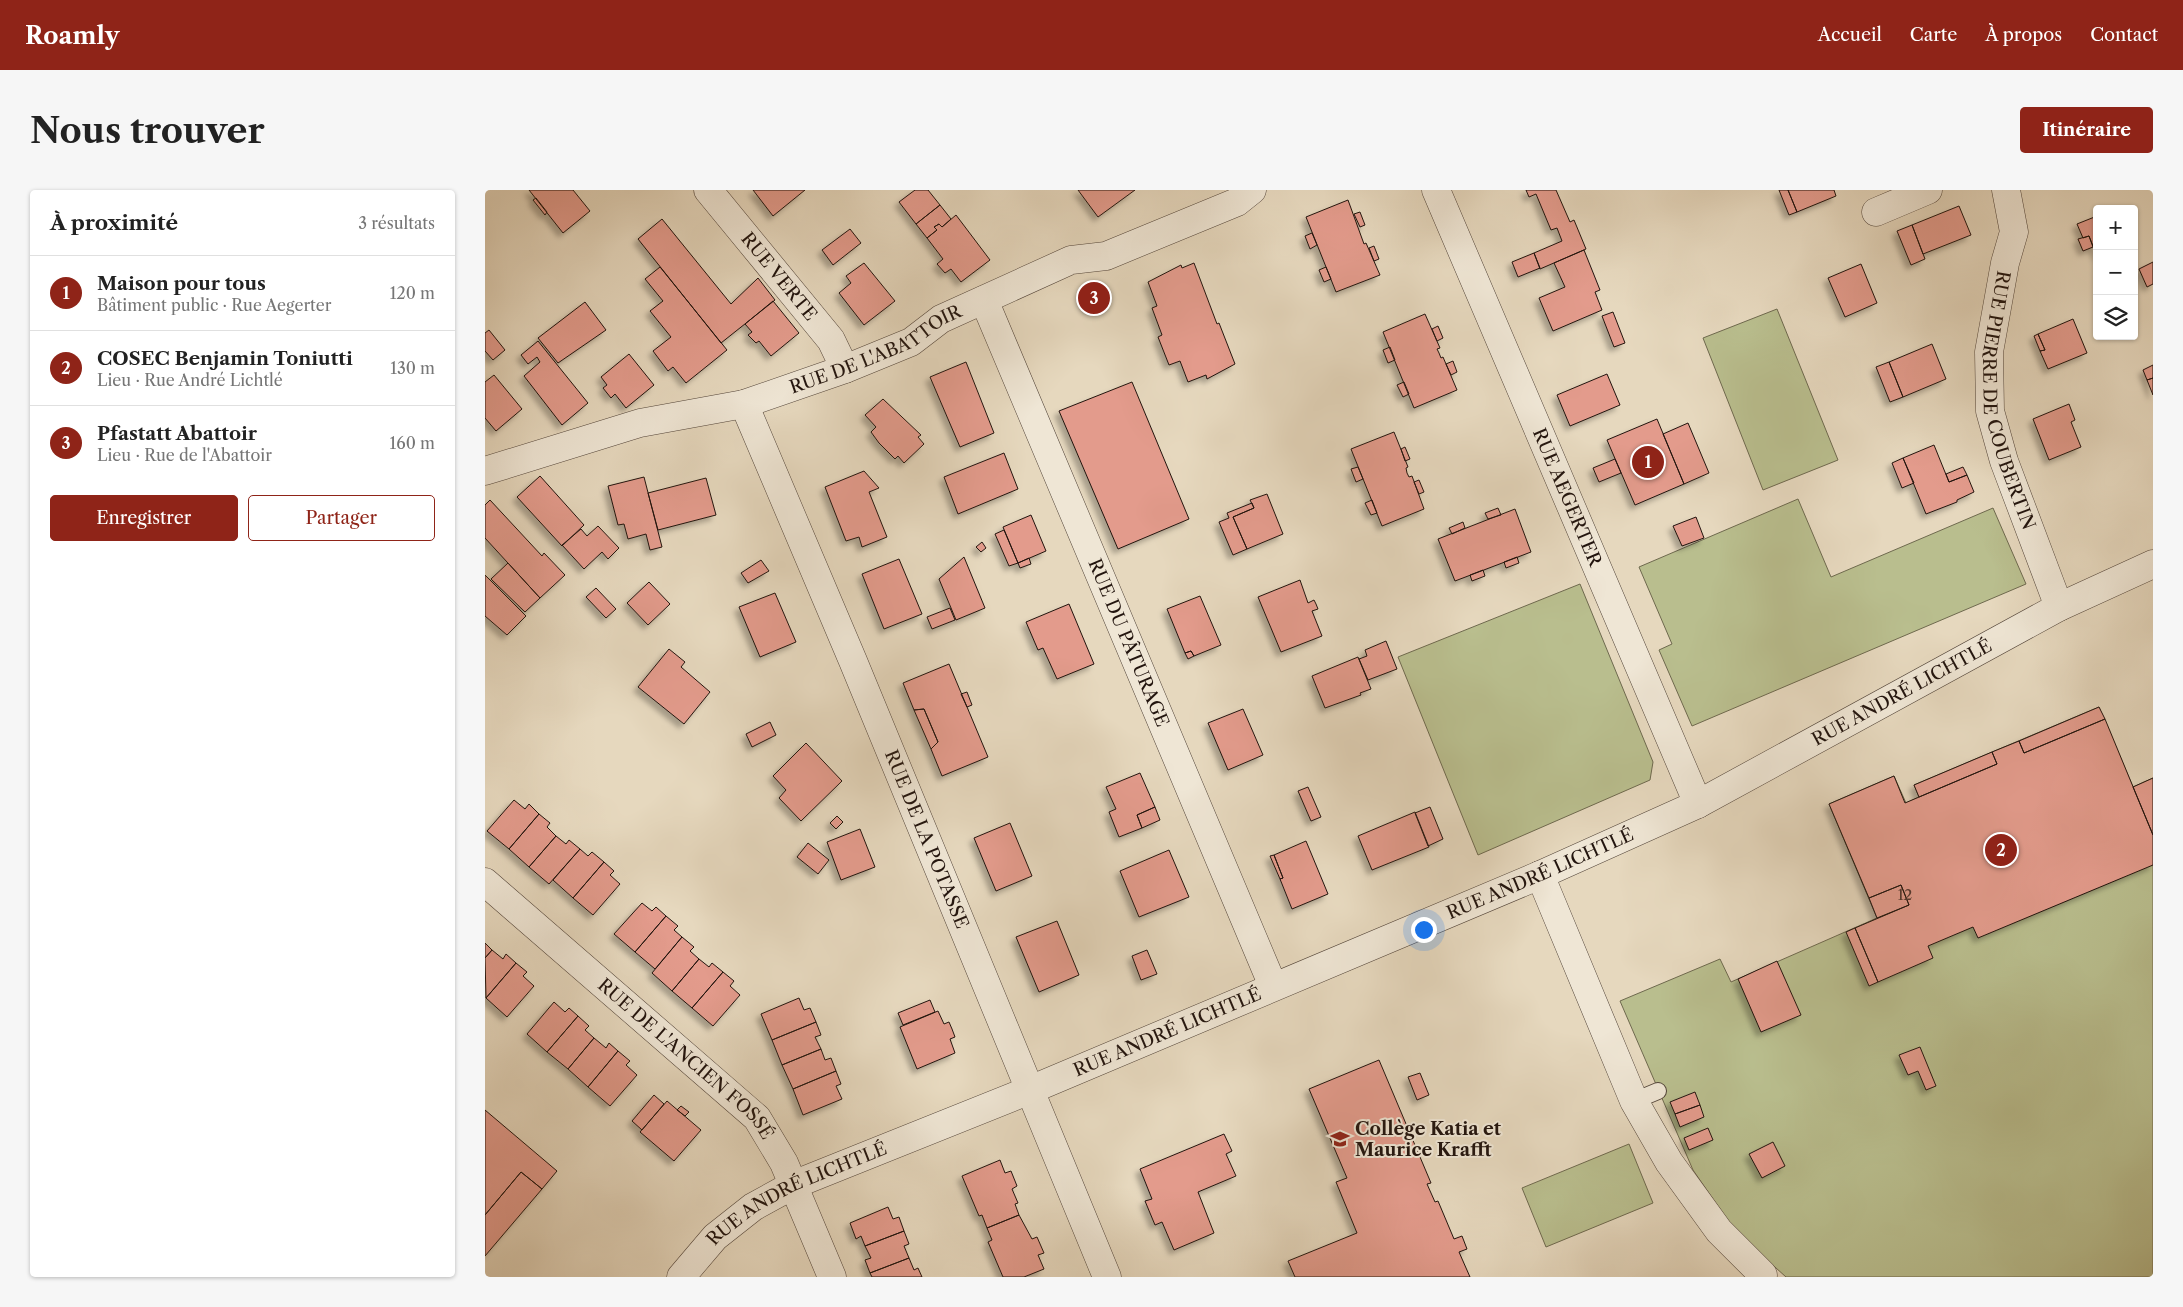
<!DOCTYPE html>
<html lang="fr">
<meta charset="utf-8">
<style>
body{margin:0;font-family:"Libre Caslon Text",serif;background:#f6f6f6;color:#222}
.controls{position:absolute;right:15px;top:15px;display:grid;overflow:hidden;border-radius:5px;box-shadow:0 1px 4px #0004}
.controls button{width:45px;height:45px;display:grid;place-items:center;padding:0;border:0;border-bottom:1px solid #e0e0e0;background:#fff;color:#222;font:25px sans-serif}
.you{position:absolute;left:938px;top:739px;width:18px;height:18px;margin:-12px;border:4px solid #fff;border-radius:50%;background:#1a73e8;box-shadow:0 0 0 8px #1a73e833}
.badge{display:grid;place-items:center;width:32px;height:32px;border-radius:50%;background:#8f2418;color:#fff;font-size:16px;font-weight:700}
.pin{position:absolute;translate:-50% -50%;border:2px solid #fff;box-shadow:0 1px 5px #0006}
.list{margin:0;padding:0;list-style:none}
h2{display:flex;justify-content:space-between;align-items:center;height:65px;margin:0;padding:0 20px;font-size:21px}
h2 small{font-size:16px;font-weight:400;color:#767676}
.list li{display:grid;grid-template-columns:32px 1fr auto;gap:15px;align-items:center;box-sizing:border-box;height:75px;padding:0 20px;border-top:1px solid #e0e0e0}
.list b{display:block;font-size:19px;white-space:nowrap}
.list p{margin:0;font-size:16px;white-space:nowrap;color:#767676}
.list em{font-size:16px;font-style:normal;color:#767676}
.actions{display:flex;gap:10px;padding:15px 20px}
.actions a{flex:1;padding:11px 0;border:1px solid #8f2418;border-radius:5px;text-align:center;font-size:18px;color:#8f2418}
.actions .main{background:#8f2418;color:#fff}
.icon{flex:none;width:28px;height:28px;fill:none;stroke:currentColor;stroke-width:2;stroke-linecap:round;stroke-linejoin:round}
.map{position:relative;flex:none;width:1668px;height:1087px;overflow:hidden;border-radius:5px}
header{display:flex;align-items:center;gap:30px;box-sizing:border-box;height:70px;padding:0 25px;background:#8f2418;color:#fff}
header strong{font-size:24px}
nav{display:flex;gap:28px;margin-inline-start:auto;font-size:18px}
.intro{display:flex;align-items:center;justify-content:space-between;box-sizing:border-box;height:120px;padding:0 30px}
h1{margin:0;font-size:35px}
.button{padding:12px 22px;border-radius:5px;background:#8f2418;color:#fff;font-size:18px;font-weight:700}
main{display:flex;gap:30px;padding:0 30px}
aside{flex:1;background:#fff;border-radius:5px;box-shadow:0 1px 4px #0004}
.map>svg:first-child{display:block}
</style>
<header>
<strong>Roamly</strong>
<nav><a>Accueil</a><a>Carte</a><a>À propos</a><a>Contact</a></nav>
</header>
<div class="intro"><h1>Nous trouver</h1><a class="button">Itinéraire</a></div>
<main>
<aside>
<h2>À proximité<small>3 résultats</small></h2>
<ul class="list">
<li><span class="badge">1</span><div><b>Maison pour tous</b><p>Bâtiment public · Rue Aegerter</p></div><em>120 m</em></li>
<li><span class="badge">2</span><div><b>COSEC Benjamin Toniutti</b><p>Lieu · Rue André Lichtlé</p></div><em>130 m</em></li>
<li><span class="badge">3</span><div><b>Pfastatt Abattoir</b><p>Lieu · Rue de l'Abattoir</p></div><em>160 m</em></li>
</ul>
<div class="actions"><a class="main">Enregistrer</a><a>Partager</a></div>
</aside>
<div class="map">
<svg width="1668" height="1087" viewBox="0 0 1668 1087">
<defs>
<filter id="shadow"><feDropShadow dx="-4.5" dy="4.5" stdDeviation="2.5" flood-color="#0004"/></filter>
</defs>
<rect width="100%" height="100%" fill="#e6d8be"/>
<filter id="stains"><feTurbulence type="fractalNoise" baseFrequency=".004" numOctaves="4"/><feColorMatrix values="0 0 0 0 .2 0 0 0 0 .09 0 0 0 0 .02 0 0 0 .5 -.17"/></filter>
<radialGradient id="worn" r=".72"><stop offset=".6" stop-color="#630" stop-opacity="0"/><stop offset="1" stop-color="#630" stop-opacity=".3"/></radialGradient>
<path fill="#b9be8e" stroke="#6e694e" d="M1292,119L1353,270L1278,300L1218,148Z
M1313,309L1346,387L1508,318L1541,394L1207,536L1174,460L1187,454L1154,377Z
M1095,394L1168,572L1165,590L993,665L913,467Z
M1614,517L1648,597L1668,588V1087H1301L1250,1041L1208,980L1135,811L1235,769L1246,792L1392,728L1344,614L1409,586L1421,613L1434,607L1429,595Z
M1144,954L1168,1013L1061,1057L1037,998Z"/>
<path fill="#e39b8c" stroke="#22140e" filter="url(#shadow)" d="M44,0H88L105,21L78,43Z
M268,0H320L288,26Z
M430,0H443L455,15L431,34L414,12Z
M593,0H650L613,27Z
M1041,0H1071L1085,32L1089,30L1101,59L1055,79L1049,63L1077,51L1072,38L1066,40L1051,4L1044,7Z
M1294,0H1303L1312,22L1304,25Z
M1303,0H1349L1351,6L1312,22Z
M51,8L62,22L60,25L48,10Z
M863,10L879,54L881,53L895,85L851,102L821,27Z
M455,15L466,29L457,37L454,34L449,37L452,40L442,48L431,34Z
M1474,16L1486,45L1438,64L1427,35Z
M875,22L880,35L875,37L869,24Z
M471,25L505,70L476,92L466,79L460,83L452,74L458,69L442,48L452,40L449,37L454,34L457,37Z
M1612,26V66L1604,46L1598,48L1592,34Z
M177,29L246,114L273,88L290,110L236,153L153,49Z
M1427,35L1440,69L1426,75L1412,41Z
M365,39L376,53L348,75L337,60Z
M827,43L832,55L825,59L820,46Z
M1604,46L1608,57L1598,61L1593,49Z
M889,56L894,69L889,71L884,58Z
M1099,60L1115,100L1110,102L1117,120L1068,141L1054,108L1080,97L1069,73Z
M1049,63L1055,78L1033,87L1027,72Z
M1668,72V94L1662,97L1654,79Z
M379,73L410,111L379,135L354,103L366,93L361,86Z
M709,73L732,134L734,133L750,174L722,189L721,185L703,192L695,171L684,175L673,147L677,145L667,118L672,116L663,92L696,75L697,78Z
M1376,74L1392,113L1360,127L1343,88Z
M175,77L242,160L201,193L188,177L183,181L168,161L186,147L165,121L178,111L160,89Z
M841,77L846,89L839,92L834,80Z
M614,97L620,111L604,118L598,104Z
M288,111L314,143L286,166L274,151L271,153L263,145L267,142L260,134Z
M100,112L121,140L73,173L53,148Z
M1128,122L1140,153L1129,157L1117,126Z
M940,124L955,158L952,159L954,163L956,168L958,167L972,200L929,218L898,142Z
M1588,129L1602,163L1563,179L1555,161L1560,160L1553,144Z
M953,136L958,148L952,151L947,139Z
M4,140L20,160L8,170L0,161V143Z
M1553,144L1560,160L1555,161L1549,146Z
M53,151L103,213L77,235L39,186L55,172L52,167L43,174L36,165Z
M1447,154L1461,189L1418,207L1404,172Z
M905,157L910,170L903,173L898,160Z
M144,164L169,195L141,218L130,204L126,208L118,198L122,195L116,187Z
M968,171L972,182L966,185L961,174Z
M481,172L509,243L475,257L445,187Z
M1404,172L1418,207L1405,212L1391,177Z
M1668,175V188L1662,190L1658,180Z
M1122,184L1135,215L1085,236L1072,205Z
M9,185L37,219L11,241L0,228V192Z
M1668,188V205L1662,190Z
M647,192L704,329L633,359L574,221Z
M919,192L924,204L918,207L912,195Z
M398,209L436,245L433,247L439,254L419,273L413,266L410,269L394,253L386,242L391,237L380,225Z
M1584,214L1590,230L1586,232L1596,257L1564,270L1548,229Z
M1172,229L1199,294L1150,315L1122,250Z
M1203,233L1224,283L1199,294L1178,244Z
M909,242L923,277L921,278L922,283L924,287L927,286L939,319L897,336L866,259Z
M1449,255L1464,292L1482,285L1489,302L1472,310V312L1441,324L1418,268Z
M920,257L925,269L920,271L916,259Z
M519,263L533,299L473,324L459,287Z
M1418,268L1429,293L1417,298L1407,273Z
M1130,269L1136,283L1114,292L1108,278Z
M873,277L878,289L871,292L866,279Z
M1478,277L1482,285L1464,292L1461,284Z
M379,281L394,298L384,302L402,347L377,357L374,347L361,351L340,297Z
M55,286L99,335L77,356L32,307Z
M159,287L177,357L165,360L161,344L143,349L139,334L133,335L123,296Z
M221,288L231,325L173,340L163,303Z
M934,290L939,302L934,304L929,292Z
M782,304L798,344L762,359L748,327L769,318L765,310Z
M5,310L57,366L59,363L80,385L55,408L0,348V315Z
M887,310L892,323L886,325L880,313Z
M767,313L769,318L748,327L762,359L748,365L734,332L744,328L742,323Z
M1013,318L1016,325L1003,329L1000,323Z
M1030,319L1046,362L970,391L953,349Z
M546,325L561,361L533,373L518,337Z
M1211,327L1219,348L1197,356L1188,336Z
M978,332L980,338L967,344L964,338Z
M113,336L134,358L123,369L117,362L99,379L77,355L96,339L102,346Z
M519,340L533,373L524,376L510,344Z
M497,352L501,358L496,362L491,357Z
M479,367L500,418L471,430L454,389Z
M1032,367L1034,373L1021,378L1019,372Z
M544,368L546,374L535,378L533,373Z
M414,369L437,424L399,439L377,384Z
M276,370L284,381L263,393L256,383Z
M23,373L55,408L40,422L6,389Z
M998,380L1000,386L987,391L985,385Z
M0,385L41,426L22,445L0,426Z
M815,390L823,413L829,410L831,414L833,419L827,421L837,446L796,462L773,407Z
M164,392L185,414L163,435L142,413Z
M111,398L131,419L121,428L101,407Z
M290,403L311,452L275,467L254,417Z
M715,406L736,455L709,466L706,461L700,463L682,419Z
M584,414L609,474L572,489L558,458L553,460L541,432Z
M465,418L470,430L447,439L442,427Z
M901,451L912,479L883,490L874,469L882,466L880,460Z
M184,459L200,472L196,477L225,502L199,534L153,497Z
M706,461L709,466L703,469L700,463Z
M873,467L886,499L875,503L876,505L840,518L827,486Z
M464,474L503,567L457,586L446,559L453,552L439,519L429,520L418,493Z
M482,502L487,515L482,517L476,504Z
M1614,517L1620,529L1539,563L1534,551Z
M439,519L453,552L446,559L429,520Z
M758,519L778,565L743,580L723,533Z
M1620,529L1668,645V675L1493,748L1488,737L1443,756L1448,768L1393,792L1370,738L1424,715L1416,695L1384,708L1344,614L1409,586L1420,613L1512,574L1507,562L1534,551L1539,563Z
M285,532L291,545L267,557L261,544Z
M321,553L357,591L316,631L294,608L301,600L288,586Z
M1507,562L1512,574L1434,607L1429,595Z
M655,583L670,617L652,625L657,638L634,647L624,622L631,619L621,597Z
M1668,588V645L1648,597Z
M823,597L836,627L826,631L813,601Z
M29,610L40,619L44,614L54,624L24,659L2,641Z
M670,617L675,630L657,638L652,625Z
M945,617L958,649L943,656L930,623Z
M930,622L944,657L887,680L873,646Z
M54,624L65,633L62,637L71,646L44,677L24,659Z
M352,626L358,632L351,639L345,633Z
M525,633L547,686L511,701L489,648Z
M375,639L390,677L356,690L342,652Z
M71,646L81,654L84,650L95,659L64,694L44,677Z
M821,651L843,704L807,719L795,689L798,688L789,665Z
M323,653L344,670L333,684L312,667Z
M95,659L103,666L107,662L119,672L88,708L68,690Z
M684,660L704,707L654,727L635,681Z
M789,665L798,688L795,689L785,666Z
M119,672L129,681L125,685L135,694L108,725L88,708Z
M1416,695L1424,715L1392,728L1384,708Z
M157,713L167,721L171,717L181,726L150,762L129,744Z
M181,726L193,736L189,740L197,747L170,779L150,762Z
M572,731L594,785L554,802L531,747Z
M1370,738L1393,792L1384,796L1361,742Z
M197,747L209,757L205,761L214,769L187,801L167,783Z
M0,753L7,760L0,768Z
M7,760L18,769L21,764L31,773L1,808L0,768Z
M662,760L672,784L656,790L647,766Z
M214,769L224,777L227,773L238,782L207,818L187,801Z
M1292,771L1316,825L1276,842L1253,789Z
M31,773L42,782L38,786L49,796L22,827L1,808Z
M238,782L249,791L245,796L255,805L228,836L207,818Z
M314,808L319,820L325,818L331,832L287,850L276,824Z
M445,810L450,822L418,835L413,823Z
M69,812L80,822L84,818L93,826L62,862L42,844Z
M453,821L459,834L464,832L467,839L470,847L465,849L470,863L432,879L415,837Z
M93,826L104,836L100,840L109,848L83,879L62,862Z
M331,832L336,845L330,847L336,859L297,875L287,850Z
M109,848L121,858L124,853L133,861L103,897L83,879Z
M1435,857L1451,896L1441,900L1433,881L1423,885L1414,865Z
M336,859L340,870L346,868L351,881L308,899L297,875Z
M133,861L145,871L141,875L152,885L125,916L103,897Z
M894,870L946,993L942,994L950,1012L953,1011L969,1049L977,1046L982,1059L974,1062L985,1087H810L803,1071L872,1043L851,992L862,988L824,899Z
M351,881L356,894L351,896L357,909L318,925L308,899Z
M935,883L944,905L932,910L923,887Z
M1210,902L1215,915L1190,924L1185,912Z
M169,905L179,914L157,940L147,931Z
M182,911L216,940L189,971L155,942Z
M1215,915L1219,927L1195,937L1190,924Z
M196,916L204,922L200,926L192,920Z
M0,920L72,981L57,999L36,982L0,1025Z
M1223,938L1228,950L1204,960L1199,948Z
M739,944L747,961L741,964L751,986L713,1002L729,1043L689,1060L677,1032L670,1035L660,1011L667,1009L655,979Z
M1288,952L1300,976L1277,988L1264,964Z
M515,970L520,983L526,981L532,996L527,999L533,1013L530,1014L534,1025L502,1038L497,1025L494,1026L477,986Z
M36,982L57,999L0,1066V1025Z
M403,1017L408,1029L414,1027L419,1041L380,1056L376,1046L371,1049L365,1033Z
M534,1025L547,1049L552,1047L559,1063L553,1065L559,1079L539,1087H518L503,1052L507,1050L502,1038Z
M419,1041L424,1054L419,1056L424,1068L385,1083L380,1070L386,1068L380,1056Z
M424,1068L429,1080L433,1078L437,1087H387L385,1083Z"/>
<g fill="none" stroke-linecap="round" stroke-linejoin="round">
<g stroke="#53453a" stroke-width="18">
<path id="service" d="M1149,911L1173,901"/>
</g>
<g stroke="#53453a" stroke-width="29">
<g id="minor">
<path id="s1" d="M223,0L346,150L360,179"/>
<path id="s2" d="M951,0L1213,614"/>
<path id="s3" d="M1521,0L1529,42L1520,73L1504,162L1505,221L1519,271L1574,417"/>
<path d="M1391,22L1443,0"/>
<path id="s4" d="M499,110L788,796"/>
<path id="s5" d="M259,214L368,471L622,1087"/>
<path id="s6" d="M0,281L155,233L259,214L360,179L426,152L456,129L586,70L621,66L752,12L767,0"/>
<path d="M1055,685L1149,911L1184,972L1234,1041L1278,1085"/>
<path id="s7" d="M0,692L272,928L299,973L347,1087"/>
<path id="s8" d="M196,1087L230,1047L268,1017L308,995L545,900L1055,685L1213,614L1574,417L1668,374"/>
</g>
</g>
<use href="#service" stroke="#efe6d5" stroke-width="16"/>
<use href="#minor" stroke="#efe6d5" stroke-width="28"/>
</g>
<defs>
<g id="school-bare" transform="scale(1.5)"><path d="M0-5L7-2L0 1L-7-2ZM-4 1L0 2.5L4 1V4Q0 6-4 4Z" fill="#8f2418" stroke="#efe6d5" stroke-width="2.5" paint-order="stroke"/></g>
</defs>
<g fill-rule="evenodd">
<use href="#school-bare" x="855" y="949"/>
</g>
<g text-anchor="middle" stroke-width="4" stroke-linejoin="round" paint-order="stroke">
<g font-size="15" fill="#52362e">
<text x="1420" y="710">12</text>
</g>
<g font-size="18" fill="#22140e" stroke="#efe6d5">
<text dy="6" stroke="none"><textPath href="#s1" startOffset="112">RUE VERTE</textPath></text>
<text dy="6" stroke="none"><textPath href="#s6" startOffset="411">RUE DE L'ABATTOIR</textPath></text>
<text dy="6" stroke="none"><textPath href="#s3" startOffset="216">RUE PIERRE DE COUBERTIN</textPath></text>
<text dy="6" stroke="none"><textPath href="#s2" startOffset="334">RUE AEGERTER</textPath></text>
<text dy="6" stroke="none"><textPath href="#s4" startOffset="372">RUE DU PÂTURAGE</textPath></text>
<text dy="6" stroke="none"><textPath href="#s8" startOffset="1361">RUE ANDRÉ LICHTLÉ</textPath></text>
<text dy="6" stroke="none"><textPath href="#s5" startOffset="472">RUE DE LA POTASSE</textPath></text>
<text dy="6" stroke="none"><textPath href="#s8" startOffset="956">RUE ANDRÉ LICHTLÉ</textPath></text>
<text dy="6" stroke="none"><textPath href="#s8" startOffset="551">RUE ANDRÉ LICHTLÉ</textPath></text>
<text dy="6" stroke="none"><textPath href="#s7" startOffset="268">RUE DE L'ANCIEN FOSSÉ</textPath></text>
<text dy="6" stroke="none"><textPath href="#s8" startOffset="146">RUE ANDRÉ LICHTLÉ</textPath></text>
</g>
<g font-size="18" font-weight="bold" fill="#22140e" stroke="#efe6d5" text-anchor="start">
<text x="870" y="945">Collège Katia et<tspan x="870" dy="21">Maurice Krafft</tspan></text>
</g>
</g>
<rect width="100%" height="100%" filter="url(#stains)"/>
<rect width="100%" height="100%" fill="url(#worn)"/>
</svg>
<div class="controls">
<button>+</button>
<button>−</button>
<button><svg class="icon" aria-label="layers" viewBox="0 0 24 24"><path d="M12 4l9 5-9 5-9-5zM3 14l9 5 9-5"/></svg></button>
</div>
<div class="you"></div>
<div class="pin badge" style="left:1163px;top:272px">1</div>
<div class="pin badge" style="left:1516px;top:660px">2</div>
<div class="pin badge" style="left:609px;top:108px">3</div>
</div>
</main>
